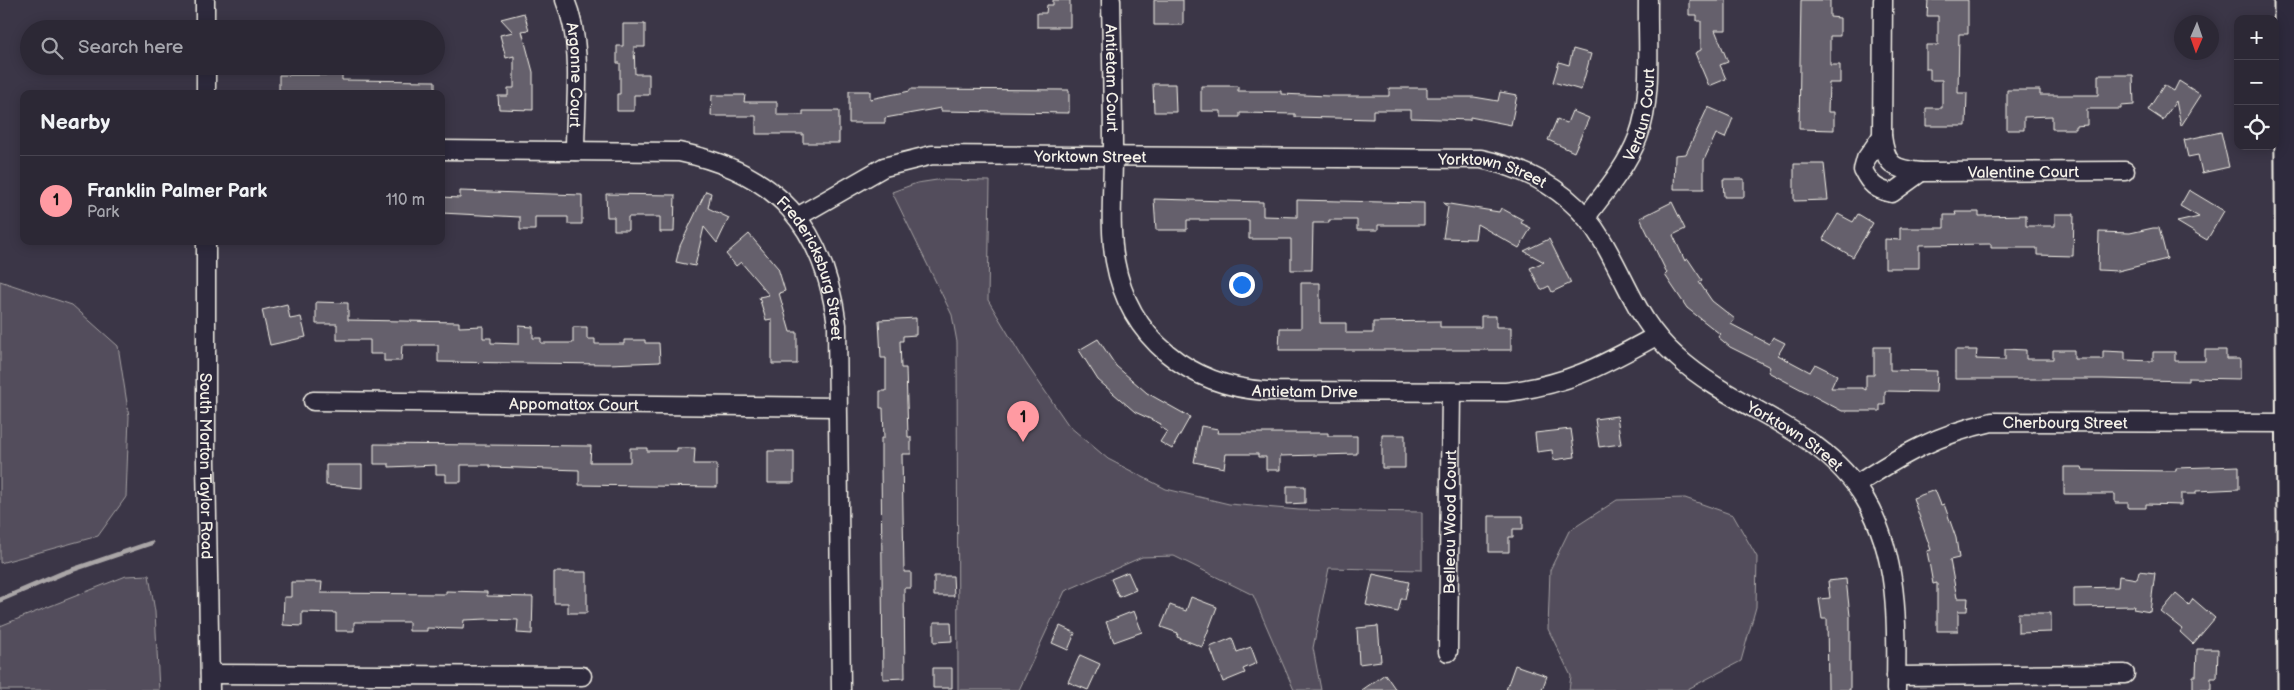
<!DOCTYPE html>
<meta charset="utf-8">
<style>
body{margin:0;font-family:"Balsamiq Sans",sans-serif;background:#34303d;color:#f1f3f6}
.controls{position:absolute;right:15px;top:15px;display:grid;overflow:hidden;border-radius:10px;box-shadow:0 2px 12px #0003}
.controls button{width:45px;height:45px;display:grid;place-items:center;padding:0;border:0;border-bottom:1px solid #484450;background:#2c2835;color:#f1f3f6;font:25px sans-serif}
.compass{position:absolute;left:2174px;top:15px;width:45px;height:45px;border-radius:50%;background:#2c2835;box-shadow:0 2px 12px #0003;rotate:182deg}
.you{position:absolute;left:1241px;top:284px;width:18px;height:18px;margin:-12px;border:4px solid #fff;border-radius:50%;background:#1a73e8;box-shadow:0 0 0 8px #1a73e833}
.badge{display:grid;place-items:center;width:32px;height:32px;border-radius:50%;background:#ff9aa2;color:#111;font-size:16px;font-weight:700}
.pin{position:absolute;translate:-50% -41px;filter:drop-shadow(0 1px 2px #0008)}
.pin::after{content:'';position:absolute;top:26px;width:18px;height:15px;background:inherit;clip-path:polygon(0 0,100% 0,50% 100%)}
.list{margin:0;padding:0;list-style:none}
h2{display:flex;justify-content:space-between;align-items:center;height:65px;margin:0;padding:0 20px;font-size:21px}
h2 small{font-size:16px;font-weight:400;color:#a6a6ad}
.list li{display:grid;grid-template-columns:32px 1fr auto;gap:15px;align-items:center;box-sizing:border-box;height:90px;padding:0 20px;border-top:1px solid #484450}
.list b{display:block;font-size:19px;white-space:nowrap}
.list p{margin:0;font-size:16px;white-space:nowrap;color:#a6a6ad}
.list em{font-size:16px;font-style:normal;color:#a6a6ad}
.icon{flex:none;width:28px;height:28px;fill:none;stroke:currentColor;stroke-width:2;stroke-linecap:round;stroke-linejoin:round}
.map{position:relative;flex:none;width:2294px;height:690px;overflow:hidden}
.search{position:absolute;background:#2c2835;box-shadow:0 2px 12px #0003;left:20px;top:20px;width:425px;height:55px;display:flex;align-items:center;gap:12px;box-sizing:border-box;padding:0 18px;border-radius:28px;color:#a6a6ad;font-size:19px}
.panel{position:absolute;background:#2c2835;box-shadow:0 2px 12px #0003;left:20px;top:90px;width:425px;height:155px;border-radius:10px}
.map>svg:first-child{display:block}
</style>
<div class="map">
<svg width="2294" height="690" viewBox="0 0 2294 690">
<rect width="100%" height="100%" fill="#3b3647"/>
<filter id="ink" filterUnits="userSpaceOnUse"><feTurbulence type="fractalNoise" baseFrequency=".02" numOctaves="2"/><feDisplacementMap in="SourceGraphic" scale="10" xChannelSelector="R" yChannelSelector="G"/><feConvolveMatrix kernelMatrix="1 2 1 2 8 2 1 2 1" color-interpolation-filters="sRGB"/></filter>
<g filter="url(#ink)">
<path fill="#534e5c" stroke="#a4a0a2" d="M937,180L990,181L988,300L1025,362L1069,426L1108,459L1166,489L1229,504L1299,510L1422,512V570L1329,568L1313,648L1321,690H1294L1253,595L1174,556L1142,557L1065,591L1019,690H958L957,342L952,315L892,192L917,183Z
M0,281L72,305L118,346L129,416L126,497L98,536L0,563Z
M1685,498L1733,515L1757,557L1756,607L1741,661L1686,690H1569L1571,676L1548,629L1550,570L1569,531L1617,500Z
M149,575L155,612L159,690H0V626L126,576Z"/>
<g fill="none" stroke-linecap="round" stroke-linejoin="round">
<path stroke="#aaa6a7" stroke-width="5" d="M0,600L63,573L151,543"/>
</g>
<path fill="#65616c" stroke="#f4f1e8" d="M1053,0H1070V27H1037V13H1046L1047,5H1053Z
M1154,0H1183V25H1154Z
M1689,0H1726V30H1715L1728,62L1720,65L1726,79L1709,86L1695,53L1701,50V21H1697V15H1689Z
M1801,0H1830V17L1840,18V36H1830V65H1840V83H1829L1828,112H1834V130L1799,129Z
M1928,0H1968V34H1959L1958,93H1967L1966,126H1926V108H1942V80H1930V69H1926V45H1938V16H1927Z
M524,13L529,30L522,31L533,72V110L499,109L498,96H508V88H514V56L506,58L500,35L513,32L501,19Z
M623,24H645V47H634L635,74H649V95H634V111H617V94H620V63H617V46H623Z
M1573,49L1591,54L1581,90L1553,82L1559,62L1569,65Z
M279,75H342V80L435,81V94H279Z
M2098,75H2133L2134,105L2121,106V109H2087V125L2075,126V129H2052V116L2024,117V130H2007V90H2040V95H2098Z
M2179,81L2201,95L2181,126L2176,101L2163,120L2148,110L2164,85L2174,91Z
M1153,84H1175L1176,112H1154Z
M1201,86H1238V91H1281V94L1328,96H1389V88H1427V97H1474L1498,101L1500,92L1517,95L1511,125L1470,117V120L1411,118V110H1373V119L1295,117V114L1240,113V117H1221V111H1201Z
M910,89L1069,90V113L941,111V108L885,118V123H849V91H870V99L910,91Z
M712,95H745L744,102H777V115H803V111H839V143H803V134H756V116H711Z
M1708,107L1733,118L1725,138L1716,134L1704,160V189H1674L1675,155L1686,154Z
M1572,111L1589,118L1574,152L1548,140L1557,119L1567,123Z
M2221,132L2229,167L2202,173L2198,155L2188,157L2184,140Z
M1794,164H1824L1828,200L1794,201Z
M1723,179H1744V197H1724Z
M2189,190L2224,211L2207,240L2177,222L2199,217L2180,206Z
M460,191L582,195V224H568V217H535V230H520V217L441,213V197L460,198Z
M706,191L711,193L708,208L729,218L717,243L704,227L695,266L676,262L680,246Z
M606,194L675,195L674,232H660V217H628V230H614V217H607Z
M1154,199L1263,202V216L1297,217V200L1424,203V225H1378V230H1357V220H1329V223H1313L1312,270H1291V239H1249V220H1187V230H1156Z
M1672,202L1685,229L1673,235L1685,261L1688,259L1702,280L1699,282L1712,301L1735,319L1731,324L1769,344L1773,337L1785,343L1778,355L1810,372L1815,364L1837,375L1831,388H1862L1866,390V375H1874V347H1890V370L1937,371L1936,392L1885,391V405H1880V411H1842L1768,372L1770,367L1730,347L1718,337L1720,334L1687,308L1665,275L1667,273L1640,218Z
M1443,203L1499,212L1501,208L1523,220L1521,223L1531,228L1519,248L1477,224L1475,239L1443,238L1448,207Z
M1955,212H1979V216L2026,215V226H2055V214H2074L2073,256L2037,255V248H1991V244L1919,245V268H1885V239L1900,240V228H1944V215H1956Z
M1838,214L1853,222L1858,214L1873,223L1853,257L1823,239Z
M2153,228H2159L2167,259L2118,271L2098,270L2099,232L2130,233Z
M749,234L778,268L785,291L779,293L790,332H797V364H772V319L766,320L759,297L769,295L741,262L736,266L726,254Z
M1549,239L1571,283L1552,292L1549,286L1541,290L1530,268L1544,262L1524,251Z
M1301,283H1320V323H1346V333H1373V322L1440,321V327H1481V316H1496V327H1511V350H1279L1280,328H1301Z
M316,302L348,303V320L459,322V327L483,326V338H491V343L519,344V326L533,327V338H541V343H573V327H587V339H595V344H624V340H645V343H659L660,362L609,364L438,362V345H402L401,361H384V354H370V340H337V324H316Z
M287,304L290,319L301,317L306,337L270,345L262,310Z
M916,318V335L903,336V341H900L901,368H906L908,437H911V454H902L904,572H911V588H904L905,678L883,679L881,460V438H884L883,408H880V391H886V358H881L879,320Z
M1098,339L1116,366L1147,393L1190,417L1172,449L1160,442L1167,431L1160,427L1161,424L1135,412L1098,380L1079,350Z
M2005,349L2026,350V359H2053V350H2074V359H2103V351L2125,352V360L2153,361V352H2175V361H2205V350H2226V359H2240V379L2188,378V381L2103,379H1955V350H1977L1976,359L2005,360Z
M1617,416L1621,444L1599,447L1595,419Z
M1201,426L1218,429L1217,433H1328V436H1357V454L1280,456V470H1266V457H1258V454H1226L1224,468L1194,462Z
M1571,429L1575,457L1553,460L1552,450L1537,452L1535,433Z
M1382,435H1405V468H1382Z
M374,444L591,446L590,462H630V448H647V451H677V448H695L694,464H717V487L579,485V470L490,467V465H461V482H446V474H436V465L389,467V464H374Z
M768,451H794V483H768Z
M326,465H362V488L326,485Z
M2239,466V489L2196,491V494H2181V505L2146,504V508H2128V503H2115V494H2064V467H2082L2083,470L2176,471V468Z
M1287,486H1305V503L1287,504Z
M1935,490L1941,505L1944,504L1956,538L1959,558L1950,560L1957,598H1968L1967,611H1958V631H1937V583L1933,584L1927,551L1931,550L1913,498Z
M1489,516H1523V529H1513V537H1509V552H1489Z
M2139,571L2155,573L2150,612L2133,609L2134,606L2074,607V588L2118,587L2119,576L2137,579Z
M554,572H587V613H568V603H554Z
M1128,572L1136,590L1119,597L1111,579Z
M1373,574L1409,582L1405,599H1401L1398,612L1366,605Z
M934,576H953L954,596H934Z
M1846,579L1850,616V690H1828L1827,619H1822L1819,599L1830,598L1828,581Z
M291,582H322L321,593L446,594V591L487,592V596L533,597L532,634L517,633L518,620L487,619L464,620L463,629L427,628V631H409V622H354V631H336V613L302,612V626L283,625L284,597H291Z
M2176,594L2189,605L2193,599L2215,618L2193,644L2180,632L2182,629L2161,612Z
M1191,597L1217,607L1202,647L1177,637L1178,633L1161,627L1170,605L1186,611Z
M1134,611L1142,632L1114,642L1106,622Z
M2018,613H2051V632L2018,633Z
M934,622H951L952,641L934,642Z
M1060,626L1075,633L1068,650L1052,643Z
M1378,626L1381,661L1359,664L1357,628Z
M1232,638L1237,652L1251,647L1257,663L1243,669L1245,673L1223,682L1210,647Z
M2197,649H2218L2217,678H2211V690H2193V676H2196Z
M1080,655L1100,664L1088,690L1068,682Z
M1515,665L1547,676L1542,690H1506Z
M933,668H952V688H933Z
M1385,674L1396,690H1362Z"/>
<g fill="none" stroke-linecap="round" stroke-linejoin="round">
<g stroke="#f4f1e8" stroke-width="21">
<g id="street">
<path d="M205,0V29"/>
<path id="s1" d="M565,0C584,46 575,102 575,151"/>
<path id="s2" d="M1111,0C1112,52 1113,104 1113,155C1113,190 1109,227 1115,261C1129,339 1190,386 1266,391L1506,392C1568,385 1603,365 1656,336"/>
<path id="s3" d="M1883,0L1882,136C1886,165 1892,169 1921,172L2125,171"/>
<path d="M206,66V94"/>
<path d="M1882,136L1866,159L1863,170C1870,184 1876,190 1892,193L1921,172"/>
<path id="s4" d="M441,150L679,152C777,172 824,226 837,325L841,690"/>
<path id="s5" d="M797,217L884,167L932,155L1481,159C1533,170 1575,194 1602,240C1628,283 1638,323 1677,357C1736,411 1822,427 1865,499C1899,556 1897,625 1896,690"/>
<path id="s6" d="M1586,217C1605,192 1627,166 1638,137C1653,98 1647,41 1648,0"/>
<path id="s7" d="M206,241V462L210,690"/>
<path id="s8" d="M313,401L836,407"/>
<path id="s9" d="M1856,485C1901,455 1938,434 1992,422L2289,423"/>
<path id="s10" d="M1448,652L1451,392"/>
<path d="M210,674L582,676"/>
<path d="M1896,676L2125,674"/>
</g>
</g>
<g stroke="#f4f1e8" stroke-width="29">
<path id="secondary" d="M2287,0L2291,690"/>
</g>
<use href="#street" stroke="#2f2a3d" stroke-width="18"/>
<use href="#secondary" stroke="#2f2a3d" stroke-width="25"/>
</g>
</g>
<g text-anchor="middle" stroke-width="4" stroke-linejoin="round" paint-order="stroke">
<g font-size="16" fill="#f4f1e8" stroke="#2f2a3d">
<text dy="6" stroke="none"><textPath href="#s1" startOffset="76">Argonne Court</textPath></text>
<text dy="6" stroke="none"><textPath href="#s2" startOffset="78">Antietam Court</textPath></text>
<text dy="6" stroke="none"><textPath href="#s6" startOffset="118">Verdun Court</textPath></text>
<text dy="6" stroke="none"><textPath href="#s5" startOffset="308">Yorktown Street</textPath></text>
<text dy="6" stroke="none"><textPath href="#s3" startOffset="299">Valentine Court</textPath></text>
<text dy="6" stroke="none"><textPath href="#s5" startOffset="712">Yorktown Street</textPath></text>
<text dy="6" stroke="none"><textPath href="#s4" startOffset="429">Fredericksburg Street</textPath></text>
<text dy="6" stroke="none"><textPath href="#s2" startOffset="516">Antietam Drive</textPath></text>
<text dy="6" stroke="none"><textPath href="#s8" startOffset="261">Appomattox Court</textPath></text>
<text dy="6" stroke="none"><textPath href="#s9" startOffset="224">Cherbourg Street</textPath></text>
<text dy="6" stroke="none"><textPath href="#s5" startOffset="1131">Yorktown Street</textPath></text>
<text dy="6" stroke="none"><textPath href="#s7" startOffset="225">South Morton Taylor Road</textPath></text>
<text dy="6" stroke="none"><textPath href="#s10" startOffset="130">Belleau Wood Court</textPath></text>
</g>
</g>
</svg>
<div class="controls">
<button>+</button>
<button>−</button>
<button><svg class="icon" aria-label="locate" viewBox="0 0 24 24"><circle cx="12" cy="12" r="6"/><path d="M12 2v4M12 18v4M2 12h4M18 12h4"/></svg></button>
</div>
<svg class="compass" viewBox="-18 -18 36 36"><path d="M0-13l5 13h-10z" fill="#e53935"/><path d="M0 13l5-13h-10z" fill="#a6a6ad"/></svg>
<div class="you"></div>
<div class="pin badge" style="left:1023px;top:442px">1</div>
<div class="search"><svg class="icon" aria-label="search" viewBox="0 0 24 24"><circle cx="10" cy="10" r="6"/><path d="M15 15l6 6"/></svg>Search here</div>
<section class="panel">
<h2>Nearby<small></small></h2>
<ul class="list">
<li><span class="badge">1</span><div><b>Franklin Palmer Park</b><p>Park</p></div><em>110 m</em></li>
</ul>
</section>
</div>
